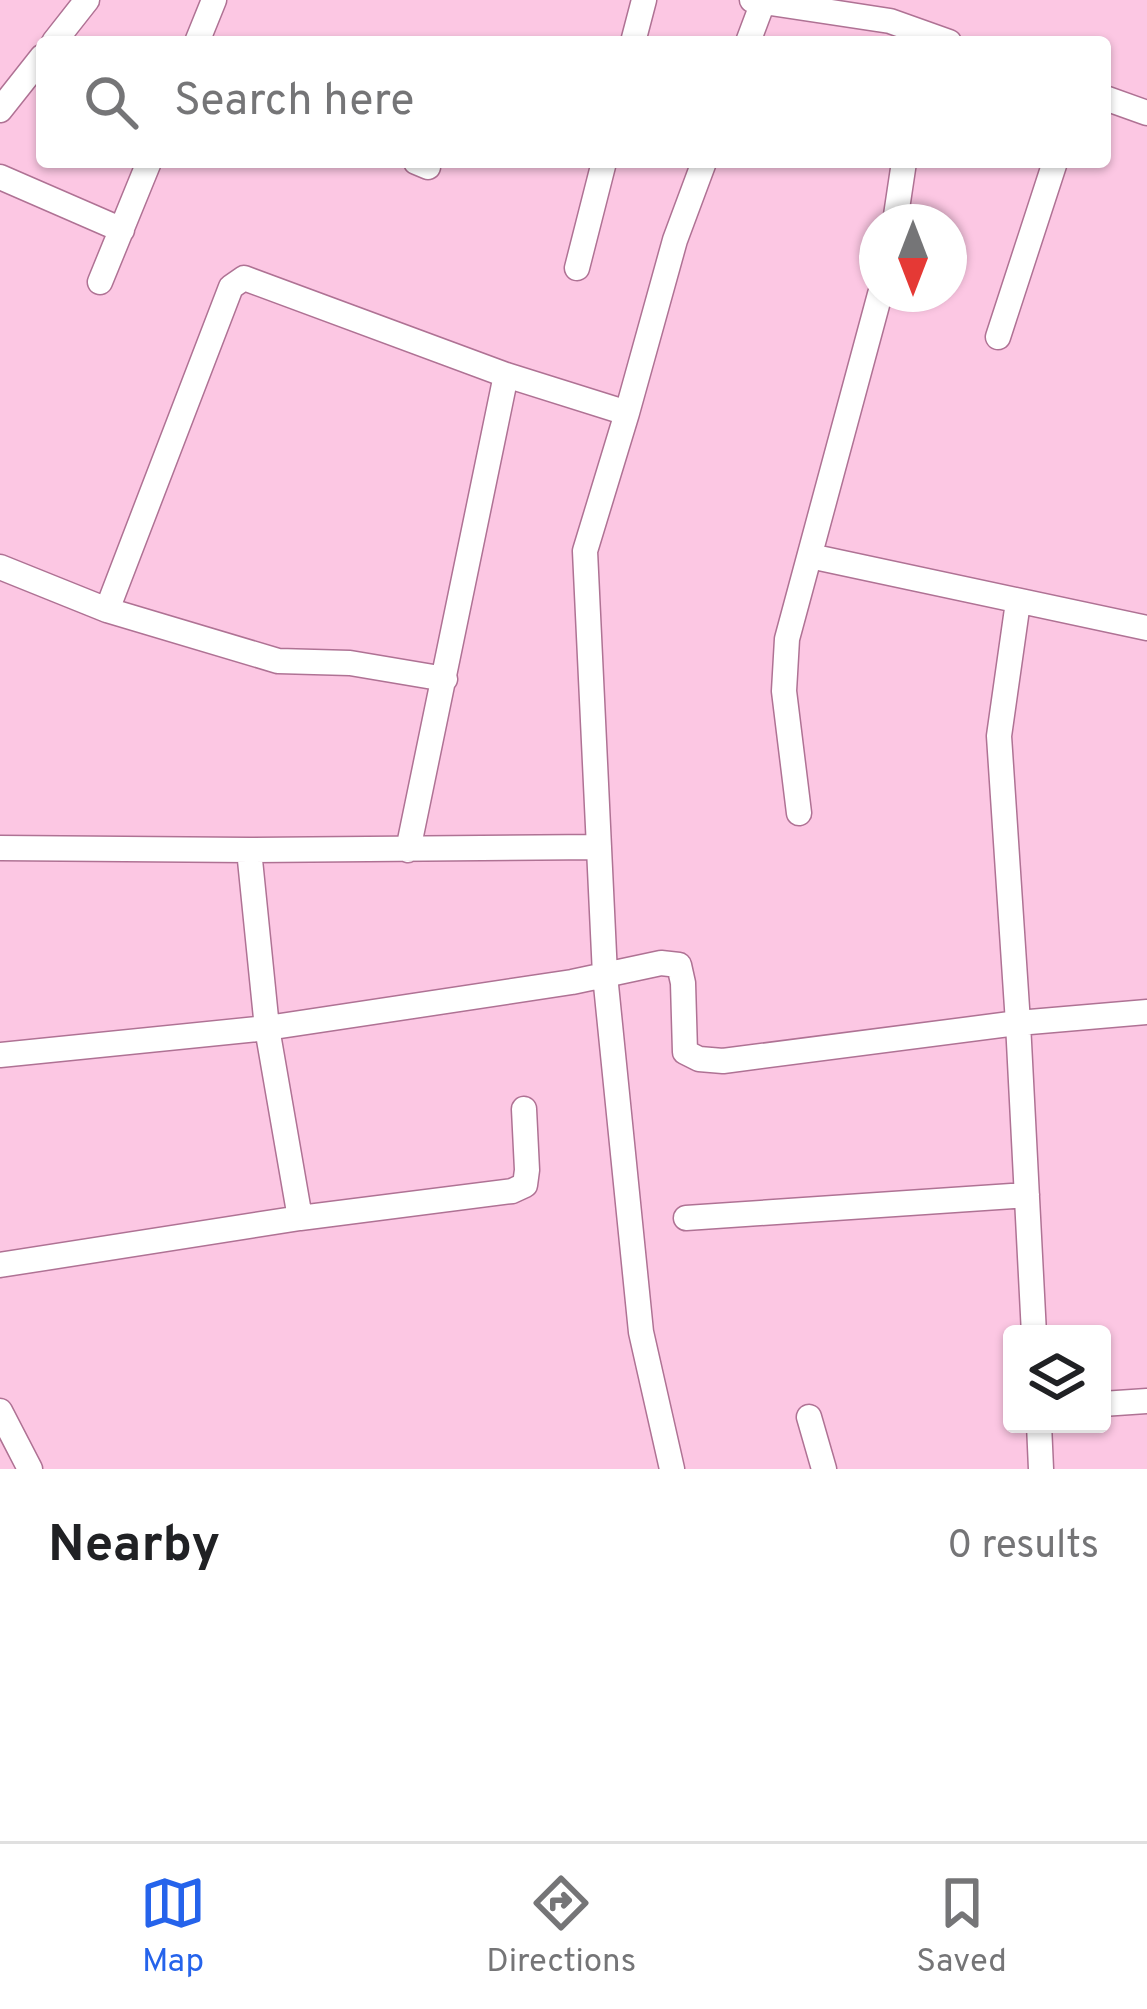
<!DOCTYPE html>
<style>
body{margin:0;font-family:Overpass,sans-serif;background:#f2f2f2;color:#202124}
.controls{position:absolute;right:36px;bottom:36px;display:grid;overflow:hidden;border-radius:12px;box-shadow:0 3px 9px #0004}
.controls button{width:108px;height:108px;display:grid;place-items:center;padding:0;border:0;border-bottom:3px solid #e0e0e0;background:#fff;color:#202124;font:60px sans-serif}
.compass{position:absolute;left:859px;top:204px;width:108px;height:108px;border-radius:50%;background:#fff;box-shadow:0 3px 9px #0004;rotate:180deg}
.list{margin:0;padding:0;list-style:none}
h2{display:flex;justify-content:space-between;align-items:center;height:156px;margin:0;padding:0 48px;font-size:51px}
h2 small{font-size:39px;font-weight:400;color:#757577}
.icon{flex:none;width:66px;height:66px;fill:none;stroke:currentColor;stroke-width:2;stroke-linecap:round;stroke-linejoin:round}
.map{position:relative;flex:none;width:1147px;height:1469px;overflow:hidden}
.search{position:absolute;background:#fff;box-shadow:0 3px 9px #0004;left:36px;right:36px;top:36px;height:132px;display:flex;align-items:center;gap:30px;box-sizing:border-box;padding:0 42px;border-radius:12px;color:#757577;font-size:45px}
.sheet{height:372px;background:#fff}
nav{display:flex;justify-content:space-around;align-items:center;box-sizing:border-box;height:168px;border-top:3px solid #e0e0e0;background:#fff;font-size:33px;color:#757577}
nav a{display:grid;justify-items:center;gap:6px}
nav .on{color:#2563eb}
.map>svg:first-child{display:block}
</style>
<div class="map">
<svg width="1147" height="1469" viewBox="0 0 1147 1469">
<rect width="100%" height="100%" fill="#fcc7e3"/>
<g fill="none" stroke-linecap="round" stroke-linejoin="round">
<g stroke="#af7294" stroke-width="27">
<path id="street" d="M752,0L890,21L949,42
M54,42L87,0
M197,42L214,0
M633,42L644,0
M748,42L763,2
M1105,98L1147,113
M0,110L42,57
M416,162L428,167
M0,177L122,230
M895,222L904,162
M577,268L604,162
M100,282L149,162
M998,337L1055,162
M810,556L1147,628
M0,567L107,610L278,661L350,663L445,679
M1018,602L999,736L1018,1023L1034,1334
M107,610L231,287L244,278L506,375L627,413
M799,813L784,691L787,639L880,294
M0,848L249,850L599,847
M249,850L267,1028L300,1218
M408,850L506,375
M0,1055L267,1028L572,982L661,963L679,965L683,983L685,1052L699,1059L723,1061L1018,1023L1147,1012
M686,1218L1027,1195
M0,1265L300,1218L512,1191L525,1185L527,1170L524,1109
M1102,1404L1147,1401
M0,1411L30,1469
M809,1417L824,1469
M1039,1424L1041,1469
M672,1469L641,1332L605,975L585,551L627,413L675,240L704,162"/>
</g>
<use href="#street" stroke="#fff" stroke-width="24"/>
</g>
</svg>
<div class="controls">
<button><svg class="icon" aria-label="layers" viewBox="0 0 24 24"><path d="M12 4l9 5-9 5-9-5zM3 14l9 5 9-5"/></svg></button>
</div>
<svg class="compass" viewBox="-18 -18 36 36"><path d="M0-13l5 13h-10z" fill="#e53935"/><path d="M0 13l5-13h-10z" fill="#757577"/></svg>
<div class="search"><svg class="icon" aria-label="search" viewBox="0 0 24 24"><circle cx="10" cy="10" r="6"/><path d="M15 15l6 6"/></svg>Search here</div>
</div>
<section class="sheet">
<h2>Nearby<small>0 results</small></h2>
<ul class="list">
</ul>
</section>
<nav>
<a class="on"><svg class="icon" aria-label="map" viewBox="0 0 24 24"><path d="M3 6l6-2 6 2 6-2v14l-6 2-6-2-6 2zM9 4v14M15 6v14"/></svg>Map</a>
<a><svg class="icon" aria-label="directions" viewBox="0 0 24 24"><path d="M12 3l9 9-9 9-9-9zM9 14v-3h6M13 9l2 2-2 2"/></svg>Directions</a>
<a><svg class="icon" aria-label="saved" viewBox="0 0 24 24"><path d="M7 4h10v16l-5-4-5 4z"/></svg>Saved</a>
</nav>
